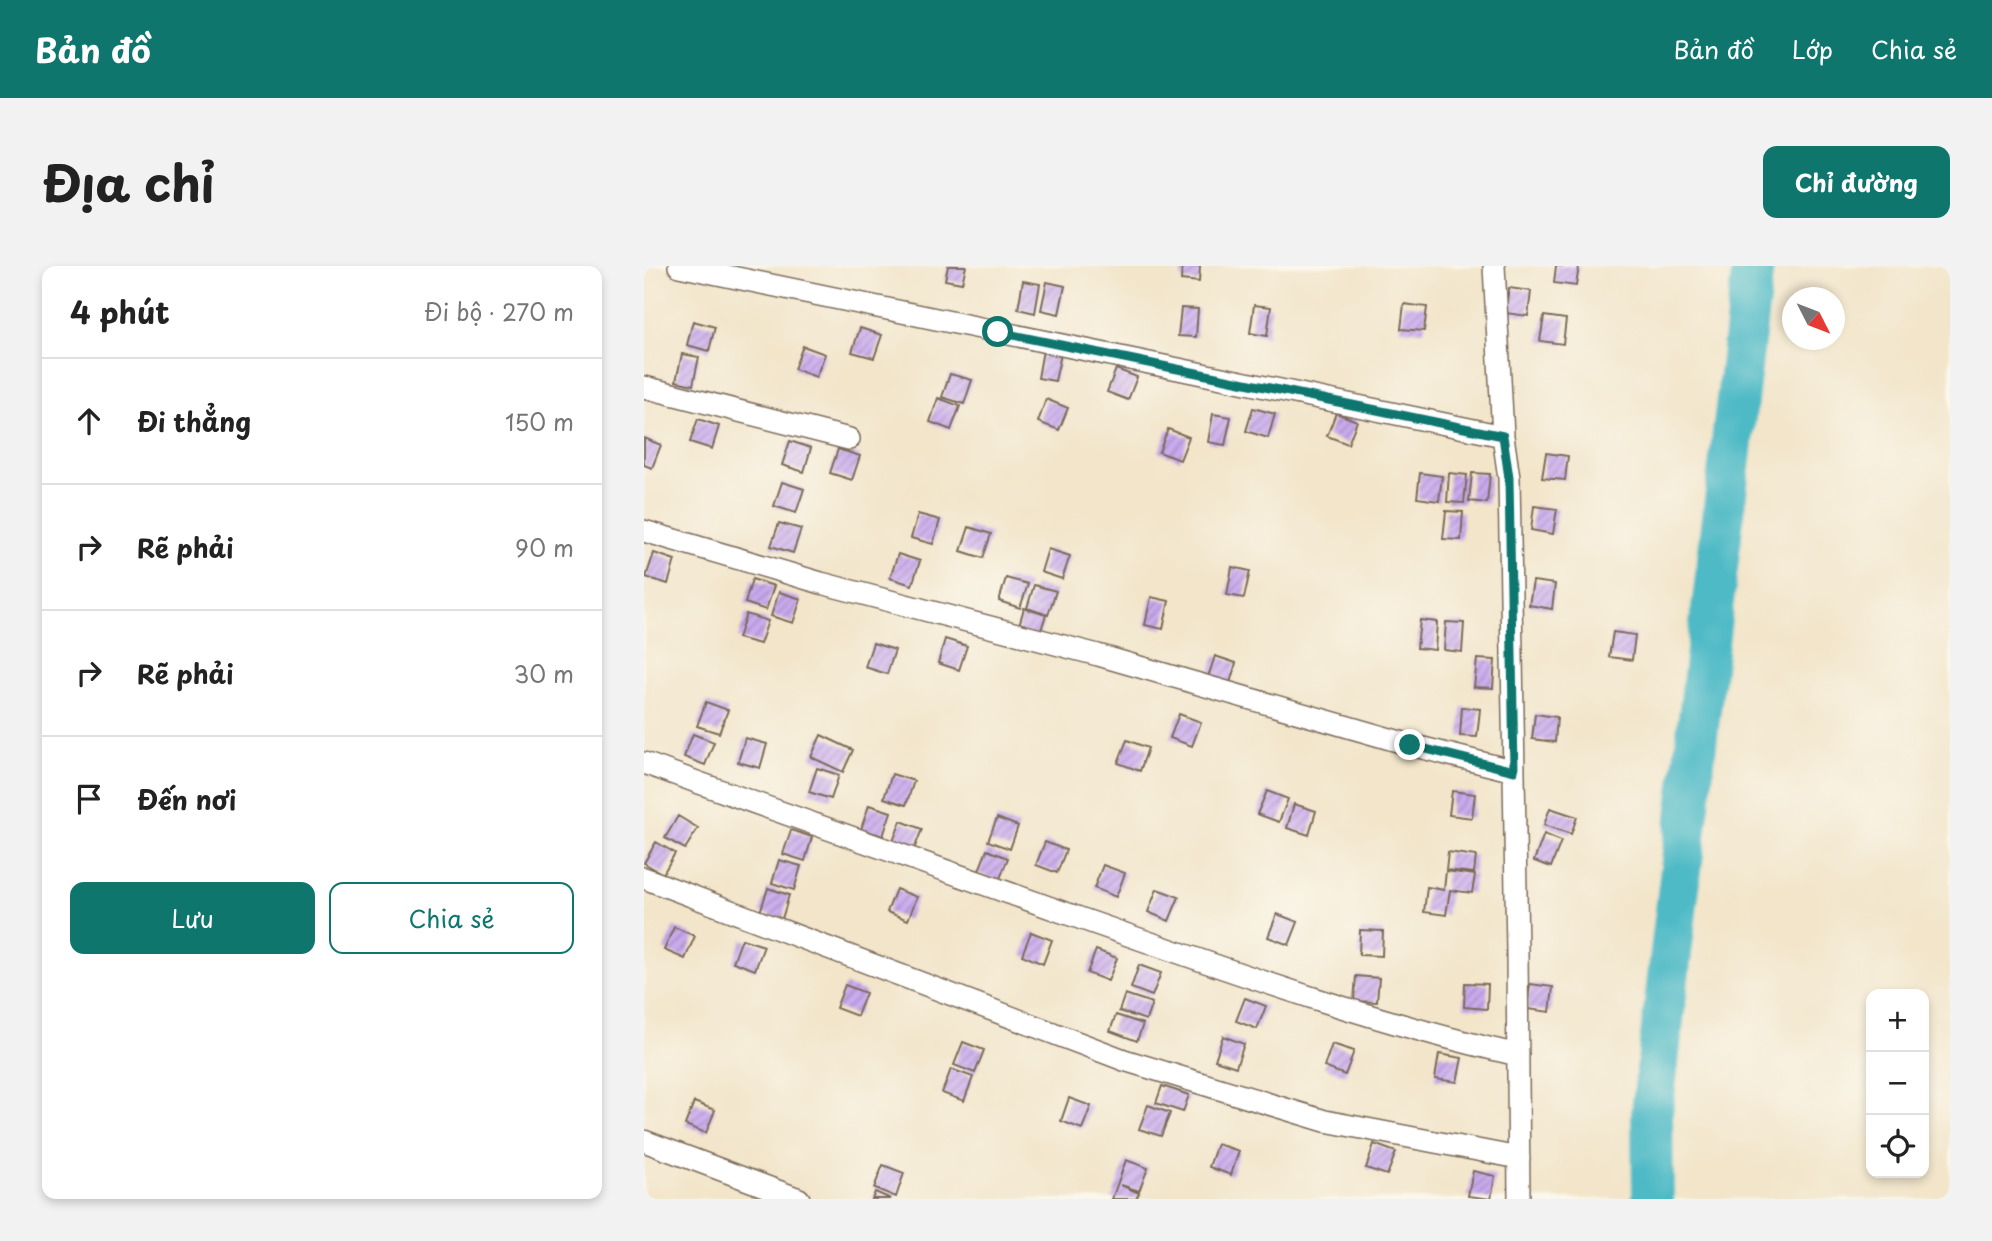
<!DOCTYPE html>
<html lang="vi">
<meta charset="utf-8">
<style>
body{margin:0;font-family:"Playpen Sans",sans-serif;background:#f2f2f2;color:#222}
.controls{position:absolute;right:21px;bottom:21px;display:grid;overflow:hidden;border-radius:14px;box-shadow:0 4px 10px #0003}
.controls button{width:63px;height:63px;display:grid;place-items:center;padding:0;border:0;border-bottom:2px solid #e0e0e0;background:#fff;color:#222;font:35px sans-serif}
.compass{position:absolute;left:1138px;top:21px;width:63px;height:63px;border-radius:50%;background:#fff;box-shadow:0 4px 10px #0003;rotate:132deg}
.stop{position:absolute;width:21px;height:21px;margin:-16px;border:5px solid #0f766e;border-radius:50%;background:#fff}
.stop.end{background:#0f766e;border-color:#fff;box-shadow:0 2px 7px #0008}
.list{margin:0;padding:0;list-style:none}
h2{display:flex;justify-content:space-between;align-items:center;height:91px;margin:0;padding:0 28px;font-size:30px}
h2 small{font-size:23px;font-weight:400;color:#767676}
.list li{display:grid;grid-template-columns:46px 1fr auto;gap:21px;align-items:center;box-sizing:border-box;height:126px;padding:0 28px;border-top:2px solid #e0e0e0}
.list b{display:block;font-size:26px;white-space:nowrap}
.list em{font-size:23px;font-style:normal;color:#767676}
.actions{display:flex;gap:14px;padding:21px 28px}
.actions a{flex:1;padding:16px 0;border:2px solid #0f766e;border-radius:14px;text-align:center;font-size:24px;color:#0f766e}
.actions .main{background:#0f766e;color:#fff}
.icon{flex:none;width:38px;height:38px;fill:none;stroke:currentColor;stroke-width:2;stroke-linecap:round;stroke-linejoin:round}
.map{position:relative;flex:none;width:1306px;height:933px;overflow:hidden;border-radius:14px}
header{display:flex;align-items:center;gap:42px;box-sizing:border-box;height:98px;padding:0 35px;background:#0f766e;color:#fff}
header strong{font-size:33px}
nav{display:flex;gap:38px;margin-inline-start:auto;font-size:24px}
.intro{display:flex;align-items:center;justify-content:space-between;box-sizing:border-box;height:168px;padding:0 42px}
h1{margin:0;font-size:49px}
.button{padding:18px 32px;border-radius:14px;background:#0f766e;color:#fff;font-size:24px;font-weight:700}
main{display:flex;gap:42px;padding:0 42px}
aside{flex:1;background:#fff;border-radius:14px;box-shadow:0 4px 10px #0003}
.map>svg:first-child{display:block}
</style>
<header>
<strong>Bản đồ</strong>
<nav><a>Bản đồ</a><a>Lớp</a><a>Chia sẻ</a></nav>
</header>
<div class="intro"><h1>Địa chỉ</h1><a class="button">Chỉ đường</a></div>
<main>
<aside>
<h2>4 phút<small>Đi bộ · 270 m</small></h2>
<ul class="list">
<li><svg class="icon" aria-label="ahead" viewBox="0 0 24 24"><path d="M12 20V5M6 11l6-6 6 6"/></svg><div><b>Đi thẳng</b></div><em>150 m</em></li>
<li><svg class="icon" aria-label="right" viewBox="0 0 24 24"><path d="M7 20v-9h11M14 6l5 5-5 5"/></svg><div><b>Rẽ phải</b></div><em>90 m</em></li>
<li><svg class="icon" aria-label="right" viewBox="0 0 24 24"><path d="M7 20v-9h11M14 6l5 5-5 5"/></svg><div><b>Rẽ phải</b></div><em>30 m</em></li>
<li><svg class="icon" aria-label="arrive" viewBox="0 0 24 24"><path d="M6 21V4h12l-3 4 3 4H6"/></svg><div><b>Đến nơi</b></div></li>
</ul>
<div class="actions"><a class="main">Lưu</a><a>Chia sẻ</a></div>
</aside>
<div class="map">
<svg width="1306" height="933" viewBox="0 0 1306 933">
<defs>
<pattern id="building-hatch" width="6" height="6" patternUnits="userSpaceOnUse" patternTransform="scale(1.75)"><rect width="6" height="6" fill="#c9aaee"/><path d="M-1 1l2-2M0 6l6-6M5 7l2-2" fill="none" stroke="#a48bc0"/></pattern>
</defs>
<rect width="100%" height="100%" fill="#fbf7ec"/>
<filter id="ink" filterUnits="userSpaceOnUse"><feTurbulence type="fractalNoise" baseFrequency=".0143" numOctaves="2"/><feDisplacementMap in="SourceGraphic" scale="14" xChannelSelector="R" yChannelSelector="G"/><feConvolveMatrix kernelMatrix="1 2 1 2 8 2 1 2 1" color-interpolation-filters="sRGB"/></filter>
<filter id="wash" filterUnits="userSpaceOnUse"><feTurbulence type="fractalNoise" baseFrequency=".00686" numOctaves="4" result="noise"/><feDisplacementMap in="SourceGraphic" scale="28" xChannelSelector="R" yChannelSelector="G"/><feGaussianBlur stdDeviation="1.57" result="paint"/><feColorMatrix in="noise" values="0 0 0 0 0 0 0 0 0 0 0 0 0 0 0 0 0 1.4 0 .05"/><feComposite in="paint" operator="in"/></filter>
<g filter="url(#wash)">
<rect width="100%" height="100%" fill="#f2e5ca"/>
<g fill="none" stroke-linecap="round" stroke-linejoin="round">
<path stroke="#4dbac6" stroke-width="42" d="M1009,933L1008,846L1109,0"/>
</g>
<g id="blocks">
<path fill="url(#building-hatch)" d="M304,0H322L318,17L301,14Z
M538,0H556L555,16L537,14Z
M912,0H935L932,20L910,17Z
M379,15L396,18L391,47L374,43Z
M403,16L421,20L415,48L397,44Z
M865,22L887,25L884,50L861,47Z
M760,38L783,41L780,65L757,63Z
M610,39L627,41L623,70L606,67Z
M537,42L554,43L552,71L534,70Z
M900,50L922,53L919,78L896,75Z
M49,55L71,61L65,85L43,79Z
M216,62L238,69L230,92L208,86Z
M159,80L181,88L172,111L150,103Z
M399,84L417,88L411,115L394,112Z
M38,88L55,91L49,119L32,115Z
M472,103L493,111L484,134L463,126Z
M306,108L328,114L320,138L298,131Z
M294,132L316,140L307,164L286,156Z
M402,133L424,142L415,164L394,156Z
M609,142L631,148L624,172L602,165Z
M692,147L713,155L704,178L683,170Z
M569,148L587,151L581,179L564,176Z
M54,153L75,160L68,183L46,176Z
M524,163L545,171L536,194L515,186Z
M0,172L17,179L8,202L0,199Z
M146,175L167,182L160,206L138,199Z
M194,183L216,190L208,214L186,207Z
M902,187L924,190L921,214L898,212Z
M776,207L798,210L795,235L773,232Z
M805,207L823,209L820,237L803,236Z
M828,207L846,208L843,237L825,235Z
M138,216L160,223L152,247L130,240Z
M890,240L913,243L909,268L887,264Z
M802,245L819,246L817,274L799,273Z
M274,248L296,254L289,278L267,272Z
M135,257L157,263L149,287L127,280Z
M325,261L347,268L339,292L317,285Z
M404,283L426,290L418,313L397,306Z
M10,287L31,294L24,318L2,311Z
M254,288L276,295L268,319L246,312Z
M588,301L606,305L600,332L583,329Z
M362,312L384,318L376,342L355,335Z
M108,313L130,320L122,344L101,337Z
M889,315L911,318L908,343L885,339Z
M390,319L412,325L404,349L383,342Z
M135,326L157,333L149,357L127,350Z
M507,331L525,335L519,363L501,359Z
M380,342L402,349L394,373L373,366Z
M102,348L124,355L116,378L94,372Z
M776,354L793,356L791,384L773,382Z
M802,356L820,357L818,386L800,384Z
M969,366L991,369L988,394L965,391Z
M301,373L323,380L315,404L294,397Z
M229,377L251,384L243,408L221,401Z
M571,390L592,397L585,420L563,414Z
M833,393L851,394L849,422L830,421Z
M62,436L84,444L75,467L53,460Z
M818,441L836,443L833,471L816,470Z
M535,448L557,456L548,480L526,472Z
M891,448L913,451L911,476L888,473Z
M49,468L70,476L61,499L40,491Z
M177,469L209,484L199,506L167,491Z
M101,472L123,478L116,502L94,496Z
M483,474L504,482L496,505L474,497Z
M173,502L195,509L187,533L165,526Z
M248,508L270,515L262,539L240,532Z
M623,525L644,533L635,556L613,548Z
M808,525L831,528L828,552L805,549Z
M650,538L672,545L665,569L643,562Z
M225,539L247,546L239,570L217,563Z
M906,542L933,551L927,568L900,559Z
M34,550L54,562L41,583L21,572Z
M353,552L374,560L366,583L344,575Z
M257,555L278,563L269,586L248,578Z
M147,564L168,571L161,595L139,588Z
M900,568L917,575L907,601L890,595Z
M12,576L31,587L19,608L0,597Z
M401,576L422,584L413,607L392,599Z
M343,584L364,592L355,615L334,607Z
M804,586L832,590L830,607L802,604Z
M135,594L157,600L150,624L128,617Z
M459,599L481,607L472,631L450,622Z
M802,605L831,609L828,627L806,624L802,649L780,646L783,621L800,624Z
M124,622L145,629L138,653L116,646Z
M252,623L273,631L264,654L243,646Z
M513,623L535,631L525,655L504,646Z
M633,648L654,656L645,679L624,671Z
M30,661L51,670L41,693L20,684Z
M716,664L739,665L738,690L715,689Z
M387,666L408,674L399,698L378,689Z
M98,673L120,680L111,704L89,696Z
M452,684L473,692L464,715L443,707Z
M495,699L517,707L508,730L487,722Z
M712,710L735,712L733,736L710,735Z
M821,717L844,718L843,743L820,741Z
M886,718L909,721L906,746L883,743Z
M201,719L222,727L213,750L192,742Z
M481,728L508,737L502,754L475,745Z
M601,732L622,740L613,763L592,755Z
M472,749L499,758L493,775L466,765Z
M579,770L600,778L592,801L571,794Z
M319,776L340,784L331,807L310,799Z
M688,778L710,785L701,809L680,801Z
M795,788L818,792L813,816L791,813Z
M307,803L329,811L320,835L298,827Z
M518,820L545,829L539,846L512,837Z
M425,832L447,840L438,863L417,855Z
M50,836L71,844L62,867L41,859Z
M504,839L526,847L517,870L495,863Z
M573,878L595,885L587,909L565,901Z
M730,878L752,886L743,909L722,902Z
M482,894L504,902L495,925L477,919L495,927L492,933H468Z
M239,899L260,907L252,931L230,922Z
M829,905L851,910L847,933L824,930Z
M231,926L247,933H228Z"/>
</g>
</g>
<g filter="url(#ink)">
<use href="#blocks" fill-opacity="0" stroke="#7b6b5a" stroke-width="2"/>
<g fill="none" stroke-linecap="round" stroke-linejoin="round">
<g stroke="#7b6b5a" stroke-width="24">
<path id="street" d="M35,0L859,170
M850,0L859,170L865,212L873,686L875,933
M0,121L205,173
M0,265L177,317L454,389L767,479L870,505
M0,497C141,548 282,598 424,648C573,700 720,754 874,789
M0,612L480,794L681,855L875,892
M0,875L155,933"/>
</g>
<use href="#street" stroke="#fff" stroke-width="21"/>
</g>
</g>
<g fill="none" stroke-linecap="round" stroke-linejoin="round" filter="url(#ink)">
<path stroke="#0f766e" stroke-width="9" d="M354,66L859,170L865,212L870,505L766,479"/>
</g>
</svg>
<div class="controls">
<button>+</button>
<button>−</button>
<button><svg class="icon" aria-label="locate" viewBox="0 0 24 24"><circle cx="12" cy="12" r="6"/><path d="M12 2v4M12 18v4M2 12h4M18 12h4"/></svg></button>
</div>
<svg class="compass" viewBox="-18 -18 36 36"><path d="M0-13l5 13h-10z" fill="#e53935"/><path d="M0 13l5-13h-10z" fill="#767676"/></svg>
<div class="stop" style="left:354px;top:66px"></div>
<div class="stop end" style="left:766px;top:479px"></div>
</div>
</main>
